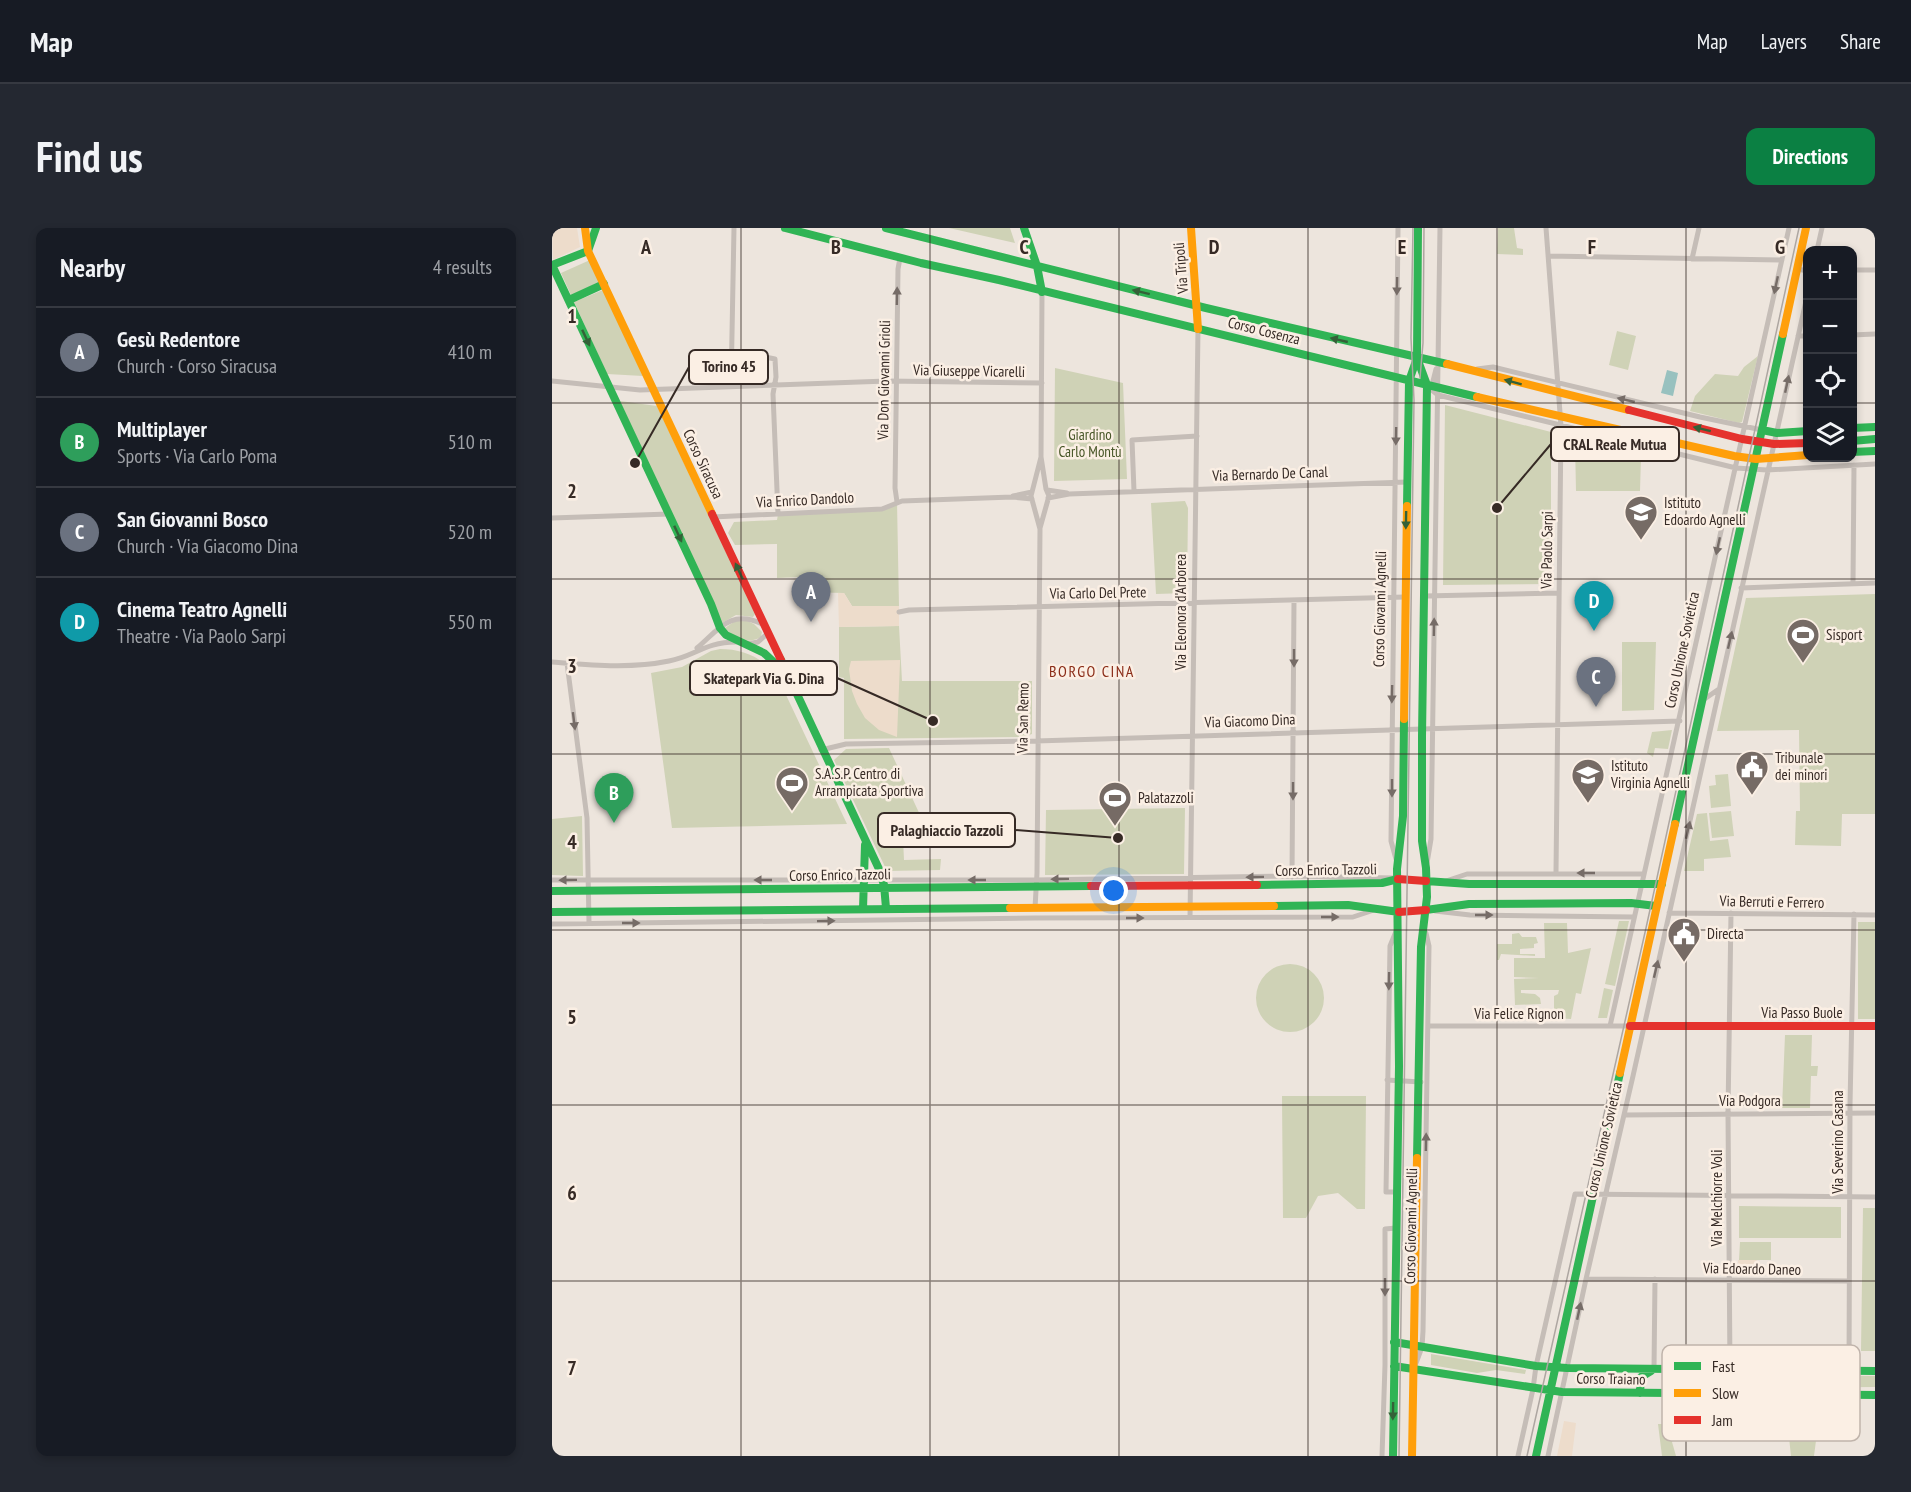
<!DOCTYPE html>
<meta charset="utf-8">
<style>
body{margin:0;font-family:"PT Sans Narrow",sans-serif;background:#242831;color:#f1f3f6}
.controls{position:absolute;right:18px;top:18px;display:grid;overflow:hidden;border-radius:12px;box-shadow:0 3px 9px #0003}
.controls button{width:54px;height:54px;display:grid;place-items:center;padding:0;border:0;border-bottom:2px solid #363941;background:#171b24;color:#f1f3f6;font:30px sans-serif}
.you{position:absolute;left:562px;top:663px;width:21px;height:21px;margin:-15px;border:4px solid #fff;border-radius:50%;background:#1a73e8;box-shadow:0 0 0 9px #1a73e833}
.badge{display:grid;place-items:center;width:39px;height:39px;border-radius:50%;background:#0b8043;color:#fff;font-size:20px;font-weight:700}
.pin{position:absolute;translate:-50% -50px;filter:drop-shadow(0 2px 3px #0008)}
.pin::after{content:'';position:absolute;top:32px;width:21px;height:18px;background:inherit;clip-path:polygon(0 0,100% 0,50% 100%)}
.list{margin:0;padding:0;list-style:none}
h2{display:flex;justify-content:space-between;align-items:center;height:78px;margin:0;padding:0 24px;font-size:26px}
h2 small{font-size:20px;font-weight:400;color:#9ea1a6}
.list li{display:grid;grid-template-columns:39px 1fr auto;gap:18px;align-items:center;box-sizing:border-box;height:90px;padding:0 24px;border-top:2px solid #363941}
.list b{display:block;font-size:22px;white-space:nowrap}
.list p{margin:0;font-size:20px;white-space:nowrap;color:#9ea1a6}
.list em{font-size:20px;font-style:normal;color:#9ea1a6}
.icon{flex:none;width:33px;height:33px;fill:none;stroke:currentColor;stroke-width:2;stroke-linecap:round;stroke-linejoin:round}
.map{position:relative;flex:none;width:1323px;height:1228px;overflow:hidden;border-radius:12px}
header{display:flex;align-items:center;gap:36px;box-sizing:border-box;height:84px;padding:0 30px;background:#171b24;border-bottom:2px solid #363941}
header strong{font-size:28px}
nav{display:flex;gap:33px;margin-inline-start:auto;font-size:21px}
.intro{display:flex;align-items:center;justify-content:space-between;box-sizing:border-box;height:144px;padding:0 36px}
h1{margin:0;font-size:42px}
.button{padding:15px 27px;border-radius:12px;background:#0b8043;color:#fff;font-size:21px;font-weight:700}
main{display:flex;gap:36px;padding:0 36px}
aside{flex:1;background:#171b24;border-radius:12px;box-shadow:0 3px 9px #0003}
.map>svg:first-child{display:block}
</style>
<header>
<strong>Map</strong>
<nav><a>Map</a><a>Layers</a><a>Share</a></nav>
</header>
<div class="intro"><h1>Find us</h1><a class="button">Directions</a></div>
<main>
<aside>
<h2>Nearby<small>4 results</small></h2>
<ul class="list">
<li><span class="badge" style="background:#6b7280">A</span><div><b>Gesù Redentore</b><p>Church · Corso Siracusa</p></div><em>410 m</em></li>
<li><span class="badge" style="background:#2e9e5b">B</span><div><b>Multiplayer</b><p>Sports · Via Carlo Poma</p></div><em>510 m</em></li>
<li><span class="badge" style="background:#6b7280">C</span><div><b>San Giovanni Bosco</b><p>Church · Via Giacomo Dina</p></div><em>520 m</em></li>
<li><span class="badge" style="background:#0f9aa8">D</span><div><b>Cinema Teatro Agnelli</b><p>Theatre · Via Paolo Sarpi</p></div><em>550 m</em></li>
</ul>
</aside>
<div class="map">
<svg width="1323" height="1228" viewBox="0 0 1323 1228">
<rect width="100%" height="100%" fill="#ede5dd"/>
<path fill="#cfd2b6" d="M397,0H458L463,15Z
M946,0H962L965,20L971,21V27L945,26Z
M38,32L48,54L19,67L9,45Z
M51,62L91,148L55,146L22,74Z
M1065,103L1084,108L1076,142L1057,137Z
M186,127L216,134L217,150L187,151Z
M1206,128L1190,194L1187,195L1138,183L1143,168L1163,146L1186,148L1192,139Z
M503,140L571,155L575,251L502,253Z
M68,173L105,178L203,386L201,389L184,387L170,395Z
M893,177L999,204V356L891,357Z
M1023,215L1089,228L1088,263H1024Z
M633,273L636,280L635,365L604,366L599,275Z
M345,274L347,378H300L292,365L251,364L249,349L225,350V316L183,317L176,305L182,294L225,292L226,286L330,281Z
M1323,366V586H1290L1289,618L1243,617L1244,583H1248L1247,502L1165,503L1194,370Z
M193,392L202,396L210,404L209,409C194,417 183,411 173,400L183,393Z
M347,398L350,453H480V506L471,509L292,511V450L287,449V399Z
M1070,414H1104L1102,482L1070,483Z
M168,421C192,421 212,430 226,450L295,596L120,600L99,445L130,439L159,423Z
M1120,502L1116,521L1103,520L1101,529L1095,525L1100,504Z
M337,520L369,589H350L352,632L389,631L388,642L335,643L282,532L294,521Z
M1176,546L1179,578L1159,580L1157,558L1164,557L1163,547Z
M633,580L632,646L493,647L494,582Z
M1179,583L1182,608L1160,610L1157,585Z
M1155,585L1158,613L1176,611L1179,629L1152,631V643H1132L1145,586Z
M30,588L31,648L0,647V591Z
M1067,693H1077L1063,758L1053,756Z
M1306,694H1323V791H1306Z
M992,695H1015L1016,725L1039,720L1029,766L1024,765L1019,791L1002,790V768L1006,766L1007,762H969V765L983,766L988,770L989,776L963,777L962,751L987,750L962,749V730H993Z
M967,705L970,709H984L986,715L982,716V720L968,721V726H983V728L949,726L947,732H945V716H960V706Z
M704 770a34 34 0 1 1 68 0a34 34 0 1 1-68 0Z
M1052,760L1061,762L1055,790H1046Z
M1233,807H1260L1259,838H1266L1265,848H1259L1258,880H1230Z
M730,868H814L813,981H805L786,965L766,968L754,990H731Z
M1187,978L1289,979V1010H1187Z
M1311,980H1323V1123H1309Z
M1188,1014H1219V1032H1187Z
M879,1126L974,1142L973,1146L944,1142L925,1145L879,1137Z
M1185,1147L1323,1148V1159L1186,1160Z
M1234,1182H1268L1262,1228H1239Z
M1106,1196H1112L1122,1202L1123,1206L1120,1214L1124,1228H1110Z"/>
<path fill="#eddccb" d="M0,0H25L28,19L1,32Z
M286,365H292L300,378H347V398L287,399Z
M348,432V434L345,509L327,502L313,490L305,476L300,463L297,441L299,433Z
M1186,1032H1205L1201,1036V1043L1205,1048H1186Z
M1012,1193L1024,1195L1020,1228H1005Z"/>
<path fill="#98c1bf" d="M1115,142L1126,145L1121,168L1109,165Z"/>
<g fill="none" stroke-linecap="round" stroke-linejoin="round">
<path stroke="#c5bdb7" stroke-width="5" d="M994,0L1009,198L1004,645
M1265,22L1270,0
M996,28L1230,32
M1140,31L1147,0
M1245,41L1256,43
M1300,42H1323
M1300,107L1323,106
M1246,108H1256
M179,122L223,131L224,149L221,166L226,286
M925,141L941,139L1148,189L1210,202
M0,153L88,162L335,153L490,155
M179,159L182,0
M876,159L886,167L1184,240L1215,242L1323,236
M879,161L884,141
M495,262L515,265
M582,263L580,212L645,208
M461,268L480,264
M496,270L517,266L855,254
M345,274L343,260L346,41L348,30
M161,289L330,281L350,273L460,269L480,271
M0,290L117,286
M488,300L497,268L494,261L489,229L490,64
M1301,356L1302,237
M1189,360L1323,355
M872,368L1007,365
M347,384L357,382L853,369
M195,416L206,414L216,405
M145,420C167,401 179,381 210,396
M0,434C39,437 78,441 117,433C143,428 153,414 184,414
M15,435L35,590L37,695
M1151,472L1167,461
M269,522L294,516L484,513L1128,493
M844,631L839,613L846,0
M875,635L879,611L888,0
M740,649L742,372
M0,652H483L740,648L841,650
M894,653L915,646H1092
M483,680L485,645L488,301L479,268L489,229
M883,683L918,687L1082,689
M1117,685L1323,687
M638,690L646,101
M0,696L482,690L801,689L822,682
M876,798H1078
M1058,798L1237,0
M835,852L869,854
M1072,887L1323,885
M845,964H834L838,718L845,701
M1034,1051L1296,1053
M864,1135L870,1119L871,1103L877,718L874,705
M1102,1141L1103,1051
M1178,1141L1176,885L1179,685
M1297,1143L1298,877L1302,686
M830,1228L833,1137V1001L844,1000
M966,1228L981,1161L984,1138L1023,966L1323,969
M996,1228L1034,1051L1081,848L1256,64"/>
<path stroke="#30b455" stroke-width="8" d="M233,0L369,35L447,52L925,169
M334,0L654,80L895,136
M472,0L485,38L490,64
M0,37L159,376L168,400L174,407L212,425L231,443
M0,37L36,23L44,0
M17,72L52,56
M865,130L866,0
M865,130L875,157L870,508V613L874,640L875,669L869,719L865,930
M1300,200L1323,199
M1210,202L1225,205L1256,203
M1300,213L1323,211
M1300,224L1323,223
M855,278L857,153L865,130
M229,432L327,641L332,657L334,680
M1123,596L1231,106
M874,653L917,656H1110
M705,657L830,655L846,651
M0,663L539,658
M722,678L796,677L847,684
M311,681L313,617
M874,682L917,676L1079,675L1104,678
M0,684L458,680
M842,1114L984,1138L1015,1140L1323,1143
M842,1138L1010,1164L1323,1167
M1088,1165L1089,1149L1099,1143
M841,1228L847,838L845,641L851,588L852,491
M984,1228L1068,845"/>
<path stroke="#ff9f0a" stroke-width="8" d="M33,0L36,23L160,286
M639,0L646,101
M1231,106L1254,0
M895,136L1077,182
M925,169L1182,228L1204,231L1256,227
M852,491L855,278
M458,680L722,678
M1068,845L1123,596
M860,1228L865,930"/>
<path stroke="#e5322d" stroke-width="8" d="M1077,182L1190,211L1222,216L1256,215
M160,286L229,432
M846,651L874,653
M539,658L705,657
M847,684L874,682
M1078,798H1323"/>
<path stroke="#ada6a1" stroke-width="1.5" d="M868,150L871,115L872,0
M847,1228L862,172L859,110L861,0
M975,1228L1094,700L1247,0"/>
</g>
<defs><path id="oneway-solid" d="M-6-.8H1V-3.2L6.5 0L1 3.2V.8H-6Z" transform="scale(1.5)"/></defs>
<g fill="#766c67">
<use href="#oneway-solid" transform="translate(1224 57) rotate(102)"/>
<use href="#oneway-solid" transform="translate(845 58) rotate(91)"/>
<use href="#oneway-solid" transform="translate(345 68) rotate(-89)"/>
<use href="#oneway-solid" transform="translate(1235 156) rotate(-78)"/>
<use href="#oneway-solid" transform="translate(1074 172) rotate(-167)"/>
<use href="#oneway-solid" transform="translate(844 208) rotate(91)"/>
<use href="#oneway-solid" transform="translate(1166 318) rotate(102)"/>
<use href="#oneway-solid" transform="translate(882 399) rotate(-89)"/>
<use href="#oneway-solid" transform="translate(1178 412) rotate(-77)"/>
<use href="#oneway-solid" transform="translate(742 430) rotate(90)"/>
<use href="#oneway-solid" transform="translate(840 466) rotate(91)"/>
<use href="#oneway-solid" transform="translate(22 493) rotate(83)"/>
<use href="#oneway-solid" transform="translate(840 560) rotate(90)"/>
<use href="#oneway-solid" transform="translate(741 563) rotate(90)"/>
<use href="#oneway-solid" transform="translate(1136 602) rotate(-77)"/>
<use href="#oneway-solid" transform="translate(1034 645) rotate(-180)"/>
<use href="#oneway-solid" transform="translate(703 649) rotate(179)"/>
<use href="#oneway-solid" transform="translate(508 651) rotate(179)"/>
<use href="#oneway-solid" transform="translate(16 652) rotate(179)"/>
<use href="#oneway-solid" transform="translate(211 652) rotate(-180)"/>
<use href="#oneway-solid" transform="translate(425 652) rotate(180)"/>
<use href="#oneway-solid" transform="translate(932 687)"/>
<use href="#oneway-solid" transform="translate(778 689)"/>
<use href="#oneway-solid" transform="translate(583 690)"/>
<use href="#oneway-solid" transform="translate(274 693) rotate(-1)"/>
<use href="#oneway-solid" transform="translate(79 695)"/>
<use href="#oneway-solid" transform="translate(1104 741) rotate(-77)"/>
<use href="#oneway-solid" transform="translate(837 753) rotate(91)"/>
<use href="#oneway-solid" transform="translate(874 914) rotate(-89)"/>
<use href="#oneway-solid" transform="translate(833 1059) rotate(90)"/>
<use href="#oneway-solid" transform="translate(1027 1083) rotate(-78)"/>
</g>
<g fill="#346138">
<use href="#oneway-solid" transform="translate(589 64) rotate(-166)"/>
<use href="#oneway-solid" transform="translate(34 110) rotate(65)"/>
<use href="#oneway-solid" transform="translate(787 112) rotate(-167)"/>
<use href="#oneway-solid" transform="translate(961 154) rotate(-165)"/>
<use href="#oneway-solid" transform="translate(1150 201) rotate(-166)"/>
<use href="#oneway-solid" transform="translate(854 292) rotate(91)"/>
<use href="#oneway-solid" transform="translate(126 306) rotate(65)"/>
<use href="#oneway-solid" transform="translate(187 343) rotate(-115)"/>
<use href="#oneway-solid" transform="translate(841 1183) rotate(91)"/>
</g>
<path fill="none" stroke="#362a25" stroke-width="1.5" stroke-opacity="0.55" d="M189,0V1228M378,0V1228M567,0V1228M756,0V1228M945,0V1228M1134,0V1228M0,175H1256M1300,175H1323M0,351H1323M0,526H1323M0,702H1323M0,877H1323M0,1053H1323"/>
<defs>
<g id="school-pin" transform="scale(1.725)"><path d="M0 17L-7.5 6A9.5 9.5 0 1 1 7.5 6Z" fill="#766b65" stroke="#fbefe4"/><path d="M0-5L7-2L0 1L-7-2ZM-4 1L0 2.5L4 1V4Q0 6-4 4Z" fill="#fff"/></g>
<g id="stadium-pin" transform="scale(1.725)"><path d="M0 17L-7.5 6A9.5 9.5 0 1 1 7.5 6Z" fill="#766b65" stroke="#fbefe4"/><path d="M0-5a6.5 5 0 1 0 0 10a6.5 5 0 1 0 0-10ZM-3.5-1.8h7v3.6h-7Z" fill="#fff"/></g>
<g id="civic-pin" transform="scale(1.725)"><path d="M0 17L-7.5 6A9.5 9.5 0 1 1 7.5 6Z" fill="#766b65" stroke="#fbefe4"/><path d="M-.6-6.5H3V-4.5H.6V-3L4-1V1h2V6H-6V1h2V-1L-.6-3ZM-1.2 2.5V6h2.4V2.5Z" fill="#fff"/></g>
</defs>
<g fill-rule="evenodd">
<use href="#school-pin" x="1089" y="284"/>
<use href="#stadium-pin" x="1251" y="407"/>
<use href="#civic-pin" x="1200" y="539"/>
<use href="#school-pin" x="1036" y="547"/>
<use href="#stadium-pin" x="240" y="555"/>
<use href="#stadium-pin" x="563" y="570"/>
<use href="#civic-pin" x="1132" y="706"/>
</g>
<g text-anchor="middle" stroke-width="5" stroke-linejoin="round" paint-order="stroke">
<g font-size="15" fill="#362a25" stroke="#fbefe4">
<text transform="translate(629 40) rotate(-95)" y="5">Via Tripoli</text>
<text transform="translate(712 103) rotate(14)" y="5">Corso Cosenza</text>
<text transform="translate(417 143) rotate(1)" y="5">Via Giuseppe Vicarelli</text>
<text transform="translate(332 152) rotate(-89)" y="5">Via Don Giovanni Grioli</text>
<text transform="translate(151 236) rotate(65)" y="5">Corso Siracusa</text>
<text transform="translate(718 246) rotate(-2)" y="5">Via Bernardo De Canal</text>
<text transform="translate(253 272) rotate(-3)" y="5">Via Enrico Dandolo</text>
<text transform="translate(995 322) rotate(-89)" y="5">Via Paolo Sarpi</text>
<text transform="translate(546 365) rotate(-1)" y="5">Via Carlo Del Prete</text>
<text transform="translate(828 381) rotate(-89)" y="5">Corso Giovanni Agnelli</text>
<text transform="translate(629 384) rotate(-90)" y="5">Via Eleonora d'Arborea</text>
<text transform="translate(1130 422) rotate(-78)" y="5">Corso Unione Sovietica</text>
<text transform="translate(471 490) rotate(-89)" y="5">Via San Remo</text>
<text transform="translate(698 493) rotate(-2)" y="5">Via Giacomo Dina</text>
<text transform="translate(774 642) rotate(-1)" y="5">Corso Enrico Tazzoli</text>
<text transform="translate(288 647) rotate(-1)" y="5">Corso Enrico Tazzoli</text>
<text transform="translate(1220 674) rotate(1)" y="5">Via Berruti e Ferrero</text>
<text x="1250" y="790">Via Passo Buole</text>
<text x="967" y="791">Via Felice Rignon</text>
<text x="1198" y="878">Via Podgora</text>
<text transform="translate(1052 912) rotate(-77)" y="5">Corso Unione Sovietica</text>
<text transform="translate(1286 914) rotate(-90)" y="5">Via Severino Casana</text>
<text transform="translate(1165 970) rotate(-90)" y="5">Via Melchiorre Voli</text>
<text transform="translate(859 998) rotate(-89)" y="5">Corso Giovanni Agnelli</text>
<text transform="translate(1200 1041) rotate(1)" y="5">Via Edoardo Daneo</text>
<text transform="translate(1059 1151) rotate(1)" y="5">Corso Traiano</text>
</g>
<g font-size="15" fill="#475627" stroke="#fbefe4">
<text x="538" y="212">Giardino<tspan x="538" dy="17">Carlo Montù</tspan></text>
</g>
<g font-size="15" fill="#362a25" stroke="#fbefe4" text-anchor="start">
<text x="1112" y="280">Istituto<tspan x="1112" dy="17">Edoardo Agnelli</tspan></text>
<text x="1274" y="412">Sisport</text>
<text x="1223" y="535">Tribunale<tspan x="1223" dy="17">dei minori</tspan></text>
<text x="1059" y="543">Istituto<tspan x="1059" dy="17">Virginia Agnelli</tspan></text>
<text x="263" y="551">S.A.S.P. Centro di<tspan x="263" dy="17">Arrampicata Sportiva</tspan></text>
<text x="586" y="575">Palatazzoli</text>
<text x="1155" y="711">Directa</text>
</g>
<g font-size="16" letter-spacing="1.5" fill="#8b2d18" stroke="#fbefe4">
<text x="540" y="449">BORGO CINA</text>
</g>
</g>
<rect x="1110" y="1117" width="198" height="96" rx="9" fill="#fbefe4" stroke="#c0b4ab" stroke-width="1.5"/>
<rect x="1122" y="1134" width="27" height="8" fill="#30b455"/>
<rect x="1122" y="1161" width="27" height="8" fill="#ff9f0a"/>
<rect x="1122" y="1188" width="27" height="8" fill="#e5322d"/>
<g font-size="16" fill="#362a25">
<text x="1160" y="1144">Fast</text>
<text x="1160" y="1171">Slow</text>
<text x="1160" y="1198">Jam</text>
</g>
<g font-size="20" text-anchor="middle" font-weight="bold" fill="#362a25" stroke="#fbefe4" stroke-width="5" stroke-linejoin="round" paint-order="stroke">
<text x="94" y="26">A</text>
<text x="284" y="26">B</text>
<text x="472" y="26">C</text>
<text x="662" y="26">D</text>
<text x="850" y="26">E</text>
<text x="1040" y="26">F</text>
<text x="1228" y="26">G</text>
<text x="20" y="95">1</text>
<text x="20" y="270">2</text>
<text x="20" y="445">3</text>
<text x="20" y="621">4</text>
<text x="20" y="796">5</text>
<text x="20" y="972">6</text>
<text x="20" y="1147">7</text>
</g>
<path fill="none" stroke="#362a25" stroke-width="2" d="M83 235L137 139M945 280L999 216M381 493L285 450M566 610L463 602"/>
<g fill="#362a25" stroke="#fbefe4" stroke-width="2">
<circle cx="83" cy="235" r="6"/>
<circle cx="945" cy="280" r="6"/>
<circle cx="381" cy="493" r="6"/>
<circle cx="566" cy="610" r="6"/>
</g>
<g fill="#fbefe4" stroke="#362a25" stroke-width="2">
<rect x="137" y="122" width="79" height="34" rx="6"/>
<rect x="999" y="199" width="128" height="34" rx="6"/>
<rect x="138" y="433" width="147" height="34" rx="6"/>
<rect x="326" y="585" width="137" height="34" rx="6"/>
</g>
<g font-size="16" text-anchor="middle" font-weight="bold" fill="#362a25">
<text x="177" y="144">Torino 45</text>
<text x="1063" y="222">CRAL Reale Mutua</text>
<text x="212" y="456">Skatepark Via G. Dina</text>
<text x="395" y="608">Palaghiaccio Tazzoli</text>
</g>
</svg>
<div class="controls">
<button>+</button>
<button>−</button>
<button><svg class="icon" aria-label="locate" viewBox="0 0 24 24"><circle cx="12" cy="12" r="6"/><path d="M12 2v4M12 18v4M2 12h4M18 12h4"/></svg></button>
<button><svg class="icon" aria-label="layers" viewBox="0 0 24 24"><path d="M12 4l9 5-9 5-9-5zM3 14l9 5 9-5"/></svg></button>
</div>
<div class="you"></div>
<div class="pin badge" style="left:259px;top:394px;background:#6b7280">A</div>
<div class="pin badge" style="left:62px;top:595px;background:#2e9e5b">B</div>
<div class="pin badge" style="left:1044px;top:479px;background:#6b7280">C</div>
<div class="pin badge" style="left:1042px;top:403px;background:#0f9aa8">D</div>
</div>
</main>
